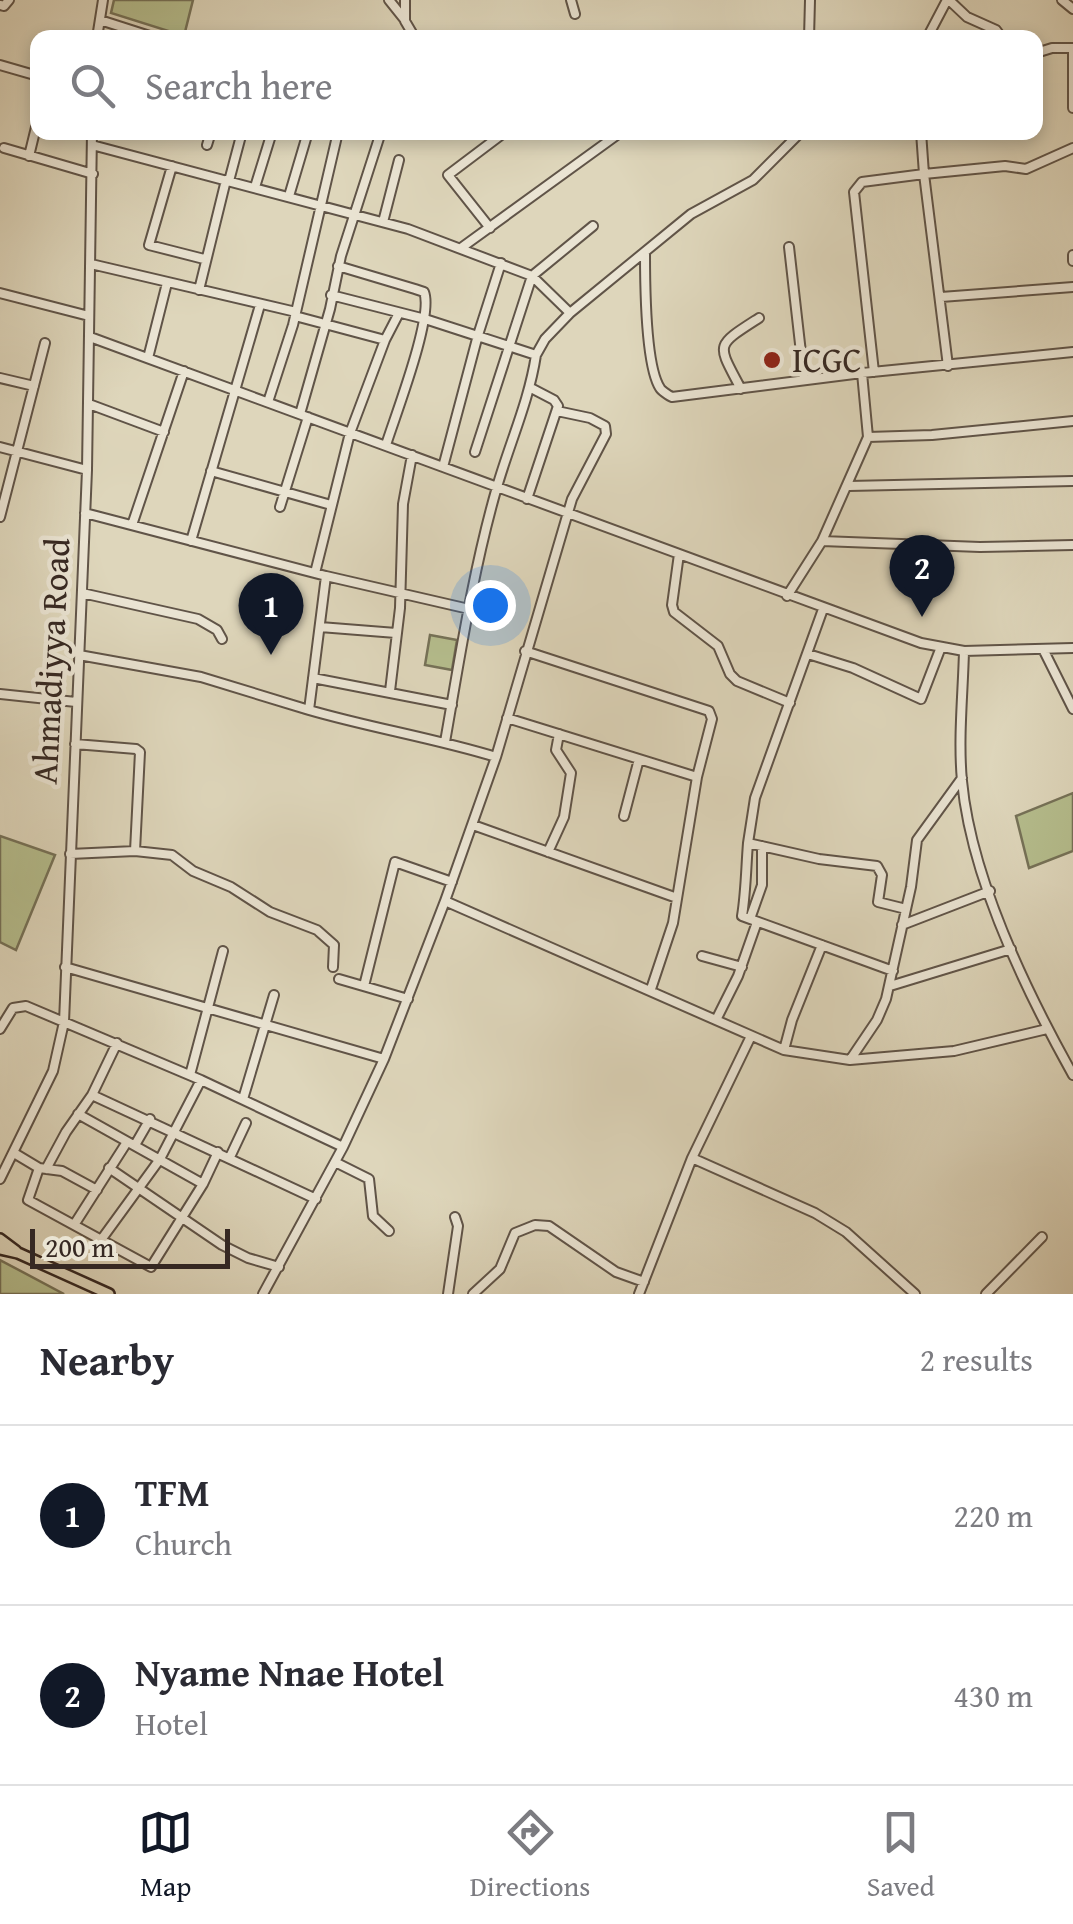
<!DOCTYPE html>
<style>
body{margin:0;font-family:"Gentium Book Plus",serif;background:#f2f2f3;color:#2b2b33}
.scale{position:absolute;left:30px;bottom:25px;width:200px;box-sizing:border-box;padding-left:10px;border:5px solid #362822;border-top:0;font-size:28px;line-height:35px;white-space:nowrap;color:#362822;-webkit-text-stroke:8px #eae4d3;paint-order:stroke}
.you{position:absolute;left:490px;top:605px;width:35px;height:35px;margin:-25px;border:8px solid #fff;border-radius:50%;background:#1a73e8;box-shadow:0 0 0 15px #1a73e833}
.badge{display:grid;place-items:center;width:65px;height:65px;border-radius:50%;background:#111827;color:#fff;font-size:32px;font-weight:700}
.pin{position:absolute;translate:-50% -82px;filter:drop-shadow(0 2px 5px #0008)}
.pin::after{content:'';position:absolute;top:52px;width:35px;height:30px;background:inherit;clip-path:polygon(0 0,100% 0,50% 100%)}
.list{margin:0;padding:0;list-style:none}
h2{display:flex;justify-content:space-between;align-items:center;height:130px;margin:0;padding:0 40px;font-size:42px}
h2 small{font-size:32px;font-weight:400;color:#7c7c81}
.list li{display:grid;grid-template-columns:65px 1fr auto;gap:30px;align-items:center;box-sizing:border-box;height:180px;padding:0 40px;border-top:2px solid #e1e1e2}
.list b{display:block;font-size:38px;white-space:nowrap}
.list p{margin:0;font-size:32px;white-space:nowrap;color:#7c7c81}
.list em{font-size:32px;font-style:normal;color:#7c7c81}
.icon{flex:none;width:55px;height:55px;fill:none;stroke:currentColor;stroke-width:2;stroke-linecap:round;stroke-linejoin:round}
.map{position:relative;flex:none;width:1073px;height:1294px;overflow:hidden}
.search{position:absolute;background:#fff;box-shadow:0 5px 15px #0003;left:30px;right:30px;top:30px;height:110px;display:flex;align-items:center;gap:25px;box-sizing:border-box;padding:0 35px;border-radius:20px;color:#7c7c81;font-size:38px}
.sheet{height:490px;background:#fff}
nav{display:flex;justify-content:space-around;align-items:center;box-sizing:border-box;height:140px;border-top:2px solid #e1e1e2;background:#fff;font-size:28px;color:#7c7c81}
nav a{display:grid;justify-items:center;gap:5px}
nav .on{color:#111827}
.map>svg:first-child{display:block}
</style>
<div class="map">
<svg width="1073" height="1294" viewBox="0 0 1073 1294">
<rect width="100%" height="100%" fill="#ded6bb"/>
<filter id="stains"><feTurbulence type="fractalNoise" baseFrequency=".002" numOctaves="4"/><feColorMatrix values="0 0 0 0 .2 0 0 0 0 .09 0 0 0 0 .02 0 0 0 .5 -.17"/></filter>
<radialGradient id="worn" r=".72"><stop offset=".6" stop-color="#630" stop-opacity="0"/><stop offset="1" stop-color="#630" stop-opacity=".3"/></radialGradient>
<path fill="#b5bd8d" stroke="#767258" stroke-width="2.5" d="M114,0H193L184,36L111,13Z
M430,635L457,640L452,670L425,665Z
M1073,793V851L1029,868L1016,816Z
M0,836L55,855L16,950L0,942Z
M0,1260L64,1294H0Z"/>
<g fill="none" stroke-linecap="round" stroke-linejoin="round">
<g stroke="#605448" stroke-width="12">
<path id="minor" d="M389,0L405,20
M405,0V21L415,38
M571,0L575,14
M949,0L967,17L996,30L1002,38
M1062,0L1073,9
M0,5L4,6L9,0
M100,20L156,38
M97,38L103,0
M809,38L810,0
M927,38L947,0
M1073,51V108
M1036,53L1052,48H1073
M0,65L38,76
M921,132L924,174L1005,166L1026,169L1073,148
M92,145L408,229L532,276L570,313
M207,145L211,132
M4,148L93,174
M29,156L38,119
M172,166L149,245L204,259
M229,181L242,132
M255,187L272,132
M289,196L308,132
M383,222L399,160
M490,228L448,175L505,132
M789,247L804,379
M461,248L621,132
M645,253C645,282 645,365 660,388C661,390 669,396 672,397L862,373
M1073,255V261
M91,264L296,312
M338,266L415,289L424,292C434,316 395,416 386,445
M199,290L226,180
M0,293L89,316
M331,295L425,319L536,355L545,339L570,313L691,214L753,180L801,132
M941,297L1073,287
M295,316L385,340L399,313
M90,337L921,643L964,651L1073,648
M1073,352L862,373L868,437L932,435L1073,421
M148,358L167,283
M874,372L854,192L862,182L924,174L948,366
M0,378L34,386
M741,389C717,343 714,347 759,318
M268,402L293,325L338,132
M89,404L164,432
M557,411L590,418L605,426L606,434L572,499L496,757L445,901L784,1050L850,1060
M300,414L330,309L341,256L381,132
M0,447L87,470
M475,452L532,276L593,226
M443,467L478,335L501,263
M211,471L331,505
M849,486L1073,481
M527,499L558,406L554,400L531,388
M280,507L308,417
M85,513L326,576L309,710C371,728 434,738 496,757
M0,517L45,343
M132,525L184,371
M191,541L260,305
M822,541L980,547L1073,545
M679,554L672,605L674,612L718,646L730,674L737,681L790,703
M315,573L350,433L385,340
M326,576L469,609
M82,593L198,619L217,630L222,639
M787,596L822,541L868,437
M823,609L755,798L748,843L819,859L877,866L882,875L878,902L906,909
M320,627L396,633
M525,651L709,711L712,719L697,777
M964,651C963,693 958,739 962,781C971,878 1026,991 1073,1075
M1044,651L1073,709
M808,654L853,668L921,699L941,647
M79,655L201,677L309,710
M313,678L452,705
M390,691L400,608L403,504L412,455
M0,694L76,702
M507,718L697,777L673,923L651,989
M445,742C460,657 473,570 497,487C510,442 529,401 536,355
M75,744L136,749L140,752L135,851
M962,778L917,840L911,887L886,999L877,1020L850,1060L954,1051L1047,1029
M624,816L639,759
M473,825L677,898
M748,843C746,868 746,891 742,916L893,971
M548,852L564,817L571,773L556,750L559,734
M70,854L135,851L172,855L193,871L231,887L270,912L317,930L334,945L333,967
M750,919L762,885V846
M902,925L990,891
M702,956L742,967
M65,967L384,1059
M339,979L408,999
M364,986L395,862L452,882
M890,986L1011,949
M716,1020L738,976L757,922
M0,1029L13,1008L26,1006L201,1080L343,1147L384,1059L445,901
M784,1050L792,1020L822,945
M190,1075L223,951
M92,1095L316,1199
M243,1099L274,995
M78,1114L203,1184
M135,1145L150,1119
M14,1153L39,1168L62,1171L97,1190
M230,1157L246,1123
M692,1158L751,1036
M335,1162L369,1179L373,1216L389,1231
M39,1168L28,1200L151,1267L203,1184L218,1152
M109,1168L222,1245L248,1258L279,1267
M46,1169L66,1132L92,1095L117,1043
M0,1179L53,1071L64,1022L87,470L92,132
M74,1225L127,1142
M101,1240L160,1159L201,1080
M263,1294L343,1147
M448,1294L458,1226L455,1217
M473,1294L500,1269L515,1233L535,1225L549,1226L616,1272L644,1282
M639,1294L692,1158L815,1213L846,1232L915,1294
M986,1294L1042,1237"/>
</g>
<g stroke="#362822" stroke-width="14">
<path id="major" d="M0,1239L16,1251
M0,1249L18,1253L109,1294"/>
</g>
<use href="#minor" stroke="#eae4d3" stroke-width="8"/>
<use href="#major" stroke="#ded6bb" stroke-width="9"/>
</g>
<circle fill="#8f2418" stroke="#eae4d3" stroke-width="4" cx="772" cy="360" r="10"/>
<g text-anchor="middle" stroke-width="9" stroke-linejoin="round" paint-order="stroke">
<g font-size="35" fill="#362822" stroke="#eae4d3" text-anchor="start">
<text x="792" y="372">ICGC</text>
</g>
<g font-size="35" fill="#362822" stroke="#eae4d3">
<text transform="translate(51 661) rotate(-87)" y="12">Ahmadiyya Road</text>
</g>
</g>
<rect width="100%" height="100%" filter="url(#stains)"/>
<rect width="100%" height="100%" fill="url(#worn)"/>
</svg>
<div class="scale">200 m</div>
<div class="you"></div>
<div class="pin badge" style="left:271px;top:655px">1</div>
<div class="pin badge" style="left:922px;top:617px">2</div>
<div class="search"><svg class="icon" aria-label="search" viewBox="0 0 24 24"><circle cx="10" cy="10" r="6"/><path d="M15 15l6 6"/></svg>Search here</div>
</div>
<section class="sheet">
<h2>Nearby<small>2 results</small></h2>
<ul class="list">
<li><span class="badge">1</span><div><b>TFM</b><p>Church</p></div><em>220 m</em></li>
<li><span class="badge">2</span><div><b>Nyame Nnae Hotel</b><p>Hotel</p></div><em>430 m</em></li>
</ul>
</section>
<nav>
<a class="on"><svg class="icon" aria-label="map" viewBox="0 0 24 24"><path d="M3 6l6-2 6 2 6-2v14l-6 2-6-2-6 2zM9 4v14M15 6v14"/></svg>Map</a>
<a><svg class="icon" aria-label="directions" viewBox="0 0 24 24"><path d="M12 3l9 9-9 9-9-9zM9 14v-3h6M13 9l2 2-2 2"/></svg>Directions</a>
<a><svg class="icon" aria-label="saved" viewBox="0 0 24 24"><path d="M7 4h10v16l-5-4-5 4z"/></svg>Saved</a>
</nav>
